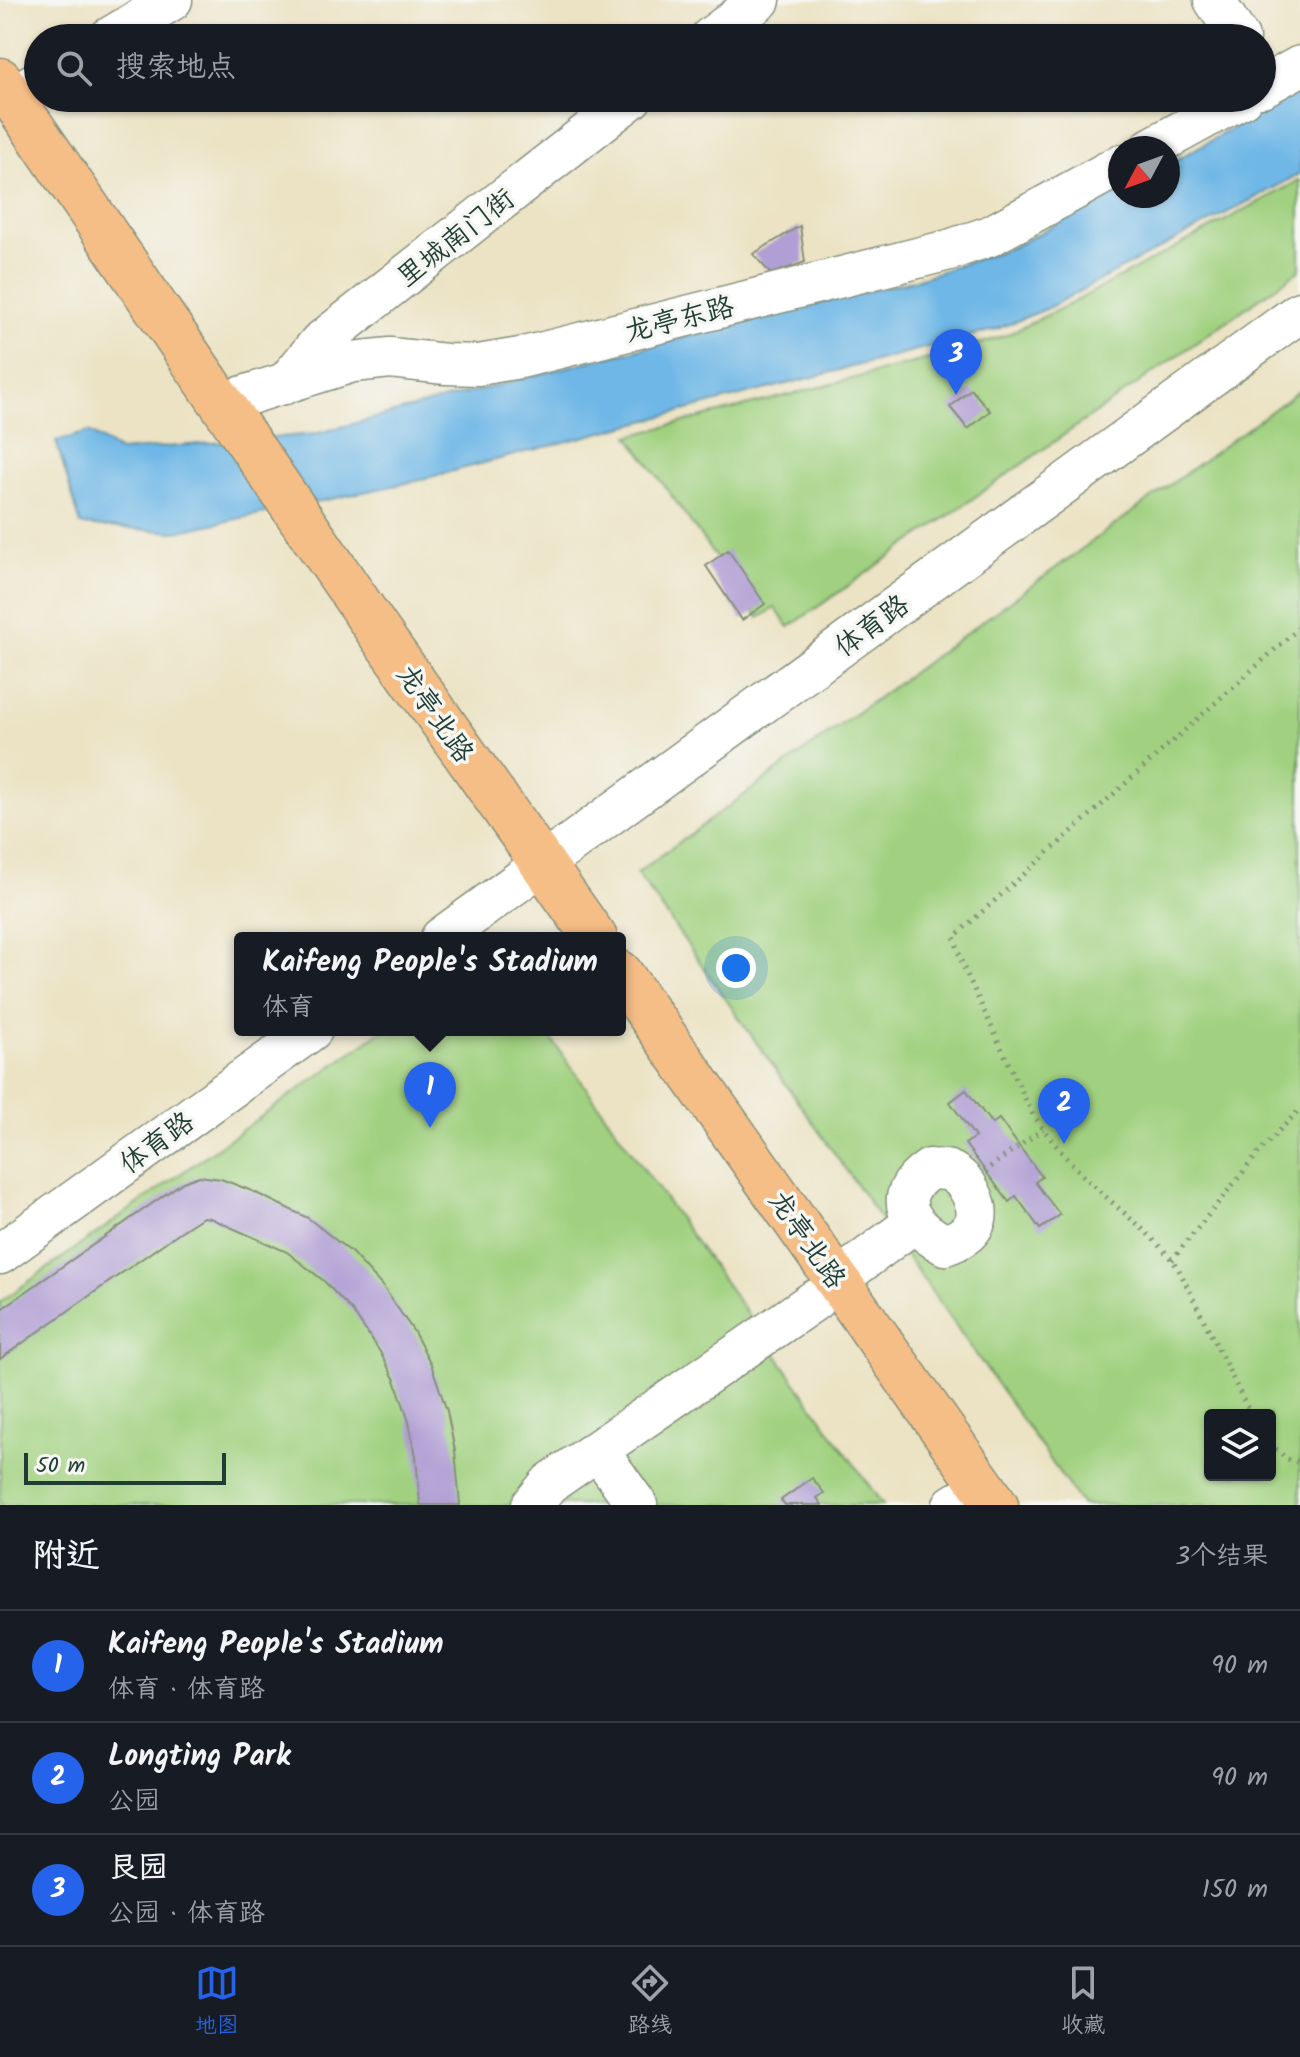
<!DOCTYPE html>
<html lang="zh">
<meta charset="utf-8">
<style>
body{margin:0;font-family:Kalam,"LXGW WenKai TC",sans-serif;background:#20242c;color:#f1f3f6}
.controls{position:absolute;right:24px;bottom:24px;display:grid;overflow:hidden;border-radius:8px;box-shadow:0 2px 6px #0004}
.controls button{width:72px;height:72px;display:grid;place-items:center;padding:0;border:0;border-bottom:2px solid #363941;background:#171b24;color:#f1f3f6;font:40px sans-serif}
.compass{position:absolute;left:1108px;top:136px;width:72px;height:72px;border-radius:50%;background:#171b24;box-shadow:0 2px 6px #0004;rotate:229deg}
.scale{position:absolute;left:24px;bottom:20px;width:202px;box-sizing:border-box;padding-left:8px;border:4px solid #1f3d34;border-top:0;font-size:22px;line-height:28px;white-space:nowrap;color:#1f3d34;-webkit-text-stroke:6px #f6f6f2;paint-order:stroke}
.you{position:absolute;left:736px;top:968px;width:28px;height:28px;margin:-20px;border:6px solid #fff;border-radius:50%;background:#1a73e8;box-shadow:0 0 0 12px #1a73e833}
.badge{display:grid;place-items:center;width:52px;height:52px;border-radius:50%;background:#2563eb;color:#fff;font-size:26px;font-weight:700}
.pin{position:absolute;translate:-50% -66px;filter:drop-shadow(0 2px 4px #0008)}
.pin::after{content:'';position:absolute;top:42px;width:28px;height:24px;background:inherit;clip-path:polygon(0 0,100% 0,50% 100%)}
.popup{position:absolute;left:234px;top:932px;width:392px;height:104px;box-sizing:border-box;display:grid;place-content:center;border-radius:8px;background:#171b24;filter:drop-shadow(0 2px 6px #0005);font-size:26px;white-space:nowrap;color:#9ea1a6}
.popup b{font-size:30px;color:#f1f3f6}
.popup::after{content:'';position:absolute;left:50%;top:100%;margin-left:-16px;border:16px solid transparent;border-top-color:#171b24}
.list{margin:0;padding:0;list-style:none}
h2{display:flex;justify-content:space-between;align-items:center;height:104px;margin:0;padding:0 32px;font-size:34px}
h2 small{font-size:26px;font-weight:400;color:#9ea1a6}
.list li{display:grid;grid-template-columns:52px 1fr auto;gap:24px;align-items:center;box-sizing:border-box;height:112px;padding:0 32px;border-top:2px solid #363941}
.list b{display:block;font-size:30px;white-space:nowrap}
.list p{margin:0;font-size:26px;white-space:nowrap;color:#9ea1a6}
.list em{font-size:26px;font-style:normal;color:#9ea1a6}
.icon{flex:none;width:44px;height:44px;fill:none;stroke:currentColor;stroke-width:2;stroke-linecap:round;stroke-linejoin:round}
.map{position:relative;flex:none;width:1300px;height:1505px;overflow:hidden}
.search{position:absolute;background:#171b24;box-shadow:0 2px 6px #0004;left:24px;right:24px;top:24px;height:88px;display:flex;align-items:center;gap:20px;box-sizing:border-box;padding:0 28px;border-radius:44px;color:#9ea1a6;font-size:30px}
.sheet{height:440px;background:#171b24}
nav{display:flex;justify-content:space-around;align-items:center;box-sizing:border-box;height:112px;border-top:2px solid #363941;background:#171b24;font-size:22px;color:#9ea1a6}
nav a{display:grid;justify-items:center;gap:4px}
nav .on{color:#2563eb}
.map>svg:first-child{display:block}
</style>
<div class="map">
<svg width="1300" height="1505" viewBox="0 0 1300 1505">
<rect width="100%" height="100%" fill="#f6f6f2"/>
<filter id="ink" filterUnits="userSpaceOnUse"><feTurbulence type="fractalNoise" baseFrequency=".0125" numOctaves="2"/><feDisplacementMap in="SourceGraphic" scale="16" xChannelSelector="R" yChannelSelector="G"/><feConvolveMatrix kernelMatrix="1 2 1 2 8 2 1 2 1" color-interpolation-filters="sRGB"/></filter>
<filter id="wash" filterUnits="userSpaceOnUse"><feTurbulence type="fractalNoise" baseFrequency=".006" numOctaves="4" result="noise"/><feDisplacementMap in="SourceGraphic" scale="32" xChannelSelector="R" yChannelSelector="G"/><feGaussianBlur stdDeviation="1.8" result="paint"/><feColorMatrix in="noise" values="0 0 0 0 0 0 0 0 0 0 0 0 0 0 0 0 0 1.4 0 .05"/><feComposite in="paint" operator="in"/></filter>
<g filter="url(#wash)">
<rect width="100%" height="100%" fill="#ece3c4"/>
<path fill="#a1d180" stroke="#60875a" stroke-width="2" fill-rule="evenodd" d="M1300,180V270L789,627L775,608L759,618L629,436L952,353L1006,335L1074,302Z
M1300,390V1505H1082L637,873ZM1210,1415H1270V1475H1210Z
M383,1030H545L883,1505H0V1302Z"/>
<path fill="#6eb7e6" stroke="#467a8d" stroke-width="2" d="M1300,91V174L1046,309L997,329L411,482L175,532L81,525L56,441L89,432L120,451L315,434L566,367L921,278L1015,246L1120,190V196H1168V164Z"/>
<g id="blocks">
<path fill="#b09fd4" d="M800,226L805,262L771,274L753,254Z
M971,389L990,411L968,429L950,407Z
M728,550L765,604L742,620L706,566Z
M966,1090L992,1124L999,1119L1042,1177L1035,1182L1060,1215L1040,1229L1016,1196L1009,1202L965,1144L975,1137L950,1102Z
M199,1176L221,1179L252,1191L308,1218L351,1252L384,1288L414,1332L431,1364L447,1411L455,1451L460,1505H420L416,1456L409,1422L395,1380L380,1352L353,1312L324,1281L287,1252L210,1218L203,1217L177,1234L0,1359V1310L183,1182Z
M812,1478L824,1493L817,1498L822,1505H785L781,1500Z"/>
</g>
</g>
<g filter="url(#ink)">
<use href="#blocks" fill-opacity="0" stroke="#86907c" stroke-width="2"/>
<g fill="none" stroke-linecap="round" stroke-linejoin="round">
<g stroke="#86907c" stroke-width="43">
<path id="minor" d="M1214,0L1239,38
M109,38L172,0
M710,38L760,0
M1262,87L1300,66
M11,97L38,81
M1151,148L1242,98
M285,384L319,343L632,98
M221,403L353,362L390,358L446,364L478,365L520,358L949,250L990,236L1120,165
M441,938L1300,312
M930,1169C936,1170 944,1169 949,1171C959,1175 967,1185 971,1193C985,1221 971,1236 945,1245C909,1225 888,1197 930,1169Z
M0,1254L312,1030
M837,1280L915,1222
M598,1450L637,1505
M532,1505L550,1483L815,1300
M953,1505L958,1502"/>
</g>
<g stroke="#86907c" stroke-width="47">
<path id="major" d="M0,80L378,631L595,938
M620,973L996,1505"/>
</g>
<path stroke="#86907c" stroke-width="5" stroke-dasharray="2 6" stroke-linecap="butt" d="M990,1167L1043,1129
M1172,1260L1260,1151L1300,1109
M1251,1415L1178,1268C1156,1238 1130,1219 1103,1194C1077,1171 1053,1144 1033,1115L963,966L954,937L1300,627
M1270,1443L1287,1459L1300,1463"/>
<use href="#minor" stroke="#fff" stroke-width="40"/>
<use href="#major" stroke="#f6be87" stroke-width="44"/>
</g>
</g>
<g text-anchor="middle" stroke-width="7" stroke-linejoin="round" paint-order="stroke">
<g font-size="28" fill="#1f3d34" stroke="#f6f6f2">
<text transform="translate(455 237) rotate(-38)" y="10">里城南门街</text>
<text transform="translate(679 318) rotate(-14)" y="10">龙亭东路</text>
<text transform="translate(871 625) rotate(-36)" y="10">体育路</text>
<text transform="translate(436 713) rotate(55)" y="10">龙亭北路</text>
<text transform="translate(156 1142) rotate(-36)" y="10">体育路</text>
<text transform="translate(808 1239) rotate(55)" y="10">龙亭北路</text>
</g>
</g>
</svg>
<div class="controls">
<button><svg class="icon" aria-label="layers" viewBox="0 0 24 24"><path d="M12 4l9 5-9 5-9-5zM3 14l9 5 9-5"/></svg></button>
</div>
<svg class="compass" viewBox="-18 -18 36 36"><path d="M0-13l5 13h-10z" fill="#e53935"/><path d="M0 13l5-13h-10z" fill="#9ea1a6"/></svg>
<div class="scale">50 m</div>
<div class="you"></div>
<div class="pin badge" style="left:430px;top:1128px">1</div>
<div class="popup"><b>Kaifeng People's Stadium</b>体育</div>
<div class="pin badge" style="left:1064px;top:1144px">2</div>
<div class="pin badge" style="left:956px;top:395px">3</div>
<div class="search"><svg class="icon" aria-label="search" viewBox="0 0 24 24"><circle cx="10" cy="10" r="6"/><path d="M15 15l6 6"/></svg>搜索地点</div>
</div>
<section class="sheet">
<h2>附近<small>3个结果</small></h2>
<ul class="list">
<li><span class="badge">1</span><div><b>Kaifeng People's Stadium</b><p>体育 · 体育路</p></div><em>90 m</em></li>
<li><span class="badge">2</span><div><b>Longting Park</b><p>公园</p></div><em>90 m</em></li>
<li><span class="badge">3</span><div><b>艮园</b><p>公园 · 体育路</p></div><em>150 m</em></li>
</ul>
</section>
<nav>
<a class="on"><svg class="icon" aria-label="map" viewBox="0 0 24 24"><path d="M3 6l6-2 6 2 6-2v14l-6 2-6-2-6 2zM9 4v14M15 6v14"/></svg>地图</a>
<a><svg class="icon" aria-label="directions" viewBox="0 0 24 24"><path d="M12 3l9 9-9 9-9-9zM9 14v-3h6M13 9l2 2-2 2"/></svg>路线</a>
<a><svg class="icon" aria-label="saved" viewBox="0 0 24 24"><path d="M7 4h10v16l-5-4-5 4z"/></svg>收藏</a>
</nav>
